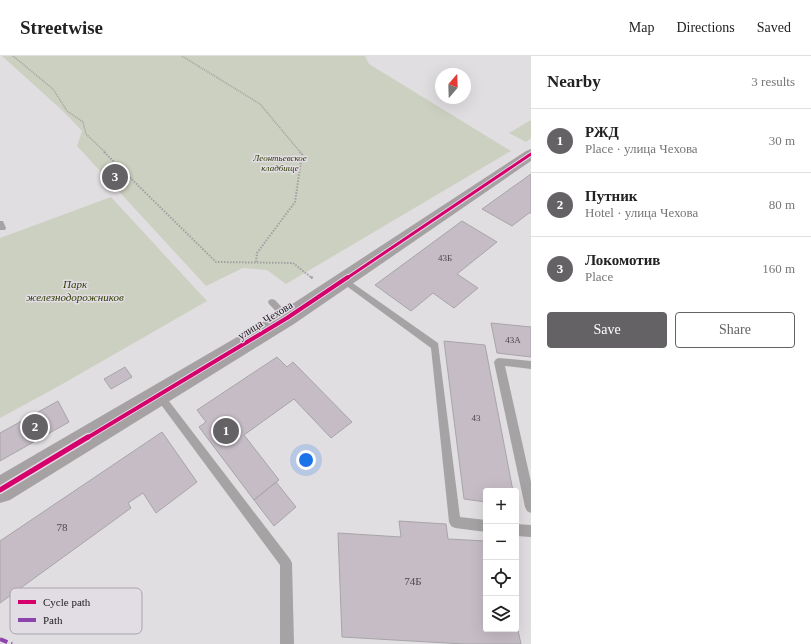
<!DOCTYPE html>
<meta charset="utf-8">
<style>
body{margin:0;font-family:"Times New Roman",serif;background:#f2f2f2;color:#222}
.controls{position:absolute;right:12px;bottom:12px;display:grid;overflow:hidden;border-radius:4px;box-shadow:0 4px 16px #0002}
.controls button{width:36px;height:36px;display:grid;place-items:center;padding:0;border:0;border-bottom:1px solid #e0e0e0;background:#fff;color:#222;font:20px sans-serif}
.compass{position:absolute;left:435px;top:12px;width:36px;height:36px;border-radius:50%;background:#fff;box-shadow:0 4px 16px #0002;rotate:19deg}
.you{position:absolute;left:306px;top:404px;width:14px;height:14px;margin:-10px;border:3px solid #fff;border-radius:50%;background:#1a73e8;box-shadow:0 0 0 6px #1a73e833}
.badge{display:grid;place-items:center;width:26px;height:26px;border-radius:50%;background:#656266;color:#fff;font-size:13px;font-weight:700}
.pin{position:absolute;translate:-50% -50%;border:2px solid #fff;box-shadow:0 1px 4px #0006}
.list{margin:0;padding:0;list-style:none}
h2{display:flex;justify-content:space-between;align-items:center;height:52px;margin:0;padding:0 16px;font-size:17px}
h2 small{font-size:13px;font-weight:400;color:#767676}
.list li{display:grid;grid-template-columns:26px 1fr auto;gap:12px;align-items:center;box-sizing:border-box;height:64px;padding:0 16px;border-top:1px solid #e0e0e0}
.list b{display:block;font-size:15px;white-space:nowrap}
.list p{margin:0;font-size:13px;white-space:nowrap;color:#767676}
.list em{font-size:13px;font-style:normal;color:#767676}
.actions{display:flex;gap:8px;padding:12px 16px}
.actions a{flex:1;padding:9px 0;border:1px solid #656266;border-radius:4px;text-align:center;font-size:14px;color:#656266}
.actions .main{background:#656266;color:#fff}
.icon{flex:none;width:22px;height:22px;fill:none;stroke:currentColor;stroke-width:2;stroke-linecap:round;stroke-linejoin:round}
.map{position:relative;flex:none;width:531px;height:588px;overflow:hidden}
header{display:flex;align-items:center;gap:24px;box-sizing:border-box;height:56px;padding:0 20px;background:#fff;border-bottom:1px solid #e0e0e0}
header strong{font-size:19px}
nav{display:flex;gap:22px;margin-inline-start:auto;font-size:14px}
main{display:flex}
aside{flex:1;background:#fff}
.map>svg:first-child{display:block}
</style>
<header>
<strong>Streetwise</strong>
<nav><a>Map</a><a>Directions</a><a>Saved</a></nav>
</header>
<main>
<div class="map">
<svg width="531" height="588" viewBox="0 0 531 588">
<rect width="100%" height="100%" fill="#e1dee2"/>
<path fill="#ccd0c0" d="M2,0H365L369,8L511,95L286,228L267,214L243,212L206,230L77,90L82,75L64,56Z
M531,64V82L526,86L509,77Z
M111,141L207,245L59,330L0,362V182Z"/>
<path fill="#c5bcc5" stroke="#a7a5a8" d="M531,118V157H529L512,170L482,153Z
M462,165L497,186L457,218L478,232L454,252L433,237L411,255L375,229Z
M491,267L531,271V301L497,297Z
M444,285L485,289L513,435H486V446L464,443Z
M277,301L287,311L293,306L352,366L331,382L294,343L244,379L279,424L254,444L199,371L206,366L197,354Z
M125,311L132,321L111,333L104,323Z
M58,345L69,366L0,405V377Z
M162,376L197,426L156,457L143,437L128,447L131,452L0,547V485Z
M276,426L296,451L274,470L254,444Z
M399,465L446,468L448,483L486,485V573H516V565L521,588H464L342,581L338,477L401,481Z"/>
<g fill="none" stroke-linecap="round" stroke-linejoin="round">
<path stroke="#a2a0a1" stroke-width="1.5" stroke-dasharray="1 1" stroke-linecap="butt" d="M13,0L53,33L67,55L83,66L86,78L106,97
M182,0L260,48L301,97"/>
<path stroke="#a2a0a1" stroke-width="2" stroke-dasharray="1.5 1.5" stroke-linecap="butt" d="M104,96L216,206L293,207L312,222
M256,206L257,197L295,146L302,98L300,96"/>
<path stroke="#a2a0a1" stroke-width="2.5" stroke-dasharray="2 2" stroke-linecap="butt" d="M311,221L314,223"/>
<path fill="#a6a3a5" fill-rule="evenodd" d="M0,165H3L6,172L5,174H0Z
M344,221L438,287L460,461L486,464V476L455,472L451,470L449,466L431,292L341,226L340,224Z
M272,243L275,244L290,260L291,262L290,264H284L269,248L268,246L269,244Z
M499,302L531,305V313L505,310L531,426V457L527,455L525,451L494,306L496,303Z
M159,335L162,336L290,503L292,507L294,588H280V509L156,342L154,339L156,336Z
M516,468L531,469V481L516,480Z"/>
<path fill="#a6a2a4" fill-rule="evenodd" d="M531,93V105L294,268L10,444L0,447V419L280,256L526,95Z"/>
<path stroke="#8e44ad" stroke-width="4" stroke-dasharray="8 4" stroke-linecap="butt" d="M0,583L12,588"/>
<g stroke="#e2dce4" stroke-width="5">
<path id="cycleway-far2" d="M347,222L531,98"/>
</g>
<g stroke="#e2dce4" stroke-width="6">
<path id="cycleway-far1" d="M87,382L287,262L348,221"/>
</g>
<g stroke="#e2dce4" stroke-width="8">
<path id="cycleway" d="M0,434L88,381"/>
</g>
<use href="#cycleway-far2" stroke="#d6006c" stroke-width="3"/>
<use href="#cycleway-far1" stroke="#d6006c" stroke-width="4"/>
<use href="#cycleway" stroke="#d6006c" stroke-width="5"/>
</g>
<g text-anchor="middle" stroke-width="3" stroke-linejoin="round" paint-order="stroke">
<g font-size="9" font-style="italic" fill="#2f3d00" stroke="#e2dce4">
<text x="280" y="105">Леонтьевское<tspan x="280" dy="10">кладбище</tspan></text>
</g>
<g font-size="9" fill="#4b474c">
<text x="445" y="205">43Б</text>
<text x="513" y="287">43А</text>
<text x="476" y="365">43</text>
</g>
<g font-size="11" font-style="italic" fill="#2f3d00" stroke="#e2dce4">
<text x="75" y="232">Парк<tspan x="75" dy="13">железнодорожников</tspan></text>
</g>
<g font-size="11" fill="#222023" stroke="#e2dce4">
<text transform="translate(265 264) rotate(-32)" y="4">улица Чехова</text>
</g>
<g font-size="11" fill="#4b474c">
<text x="62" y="475">78</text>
<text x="413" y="529">74Б</text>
</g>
</g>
<rect x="10" y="532" width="132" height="46" rx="6" fill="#e2dce4" stroke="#a8a4aa" stroke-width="1"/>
<rect x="18" y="544" width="18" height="4" fill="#d6006c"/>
<rect x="18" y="562" width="18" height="4" fill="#8e44ad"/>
<g font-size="11" fill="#222023">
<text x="43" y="550">Cycle path</text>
<text x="43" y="568">Path</text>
</g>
</svg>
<div class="controls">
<button>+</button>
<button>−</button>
<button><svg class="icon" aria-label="locate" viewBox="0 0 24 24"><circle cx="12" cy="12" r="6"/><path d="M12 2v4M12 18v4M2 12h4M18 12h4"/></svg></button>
<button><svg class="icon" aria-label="layers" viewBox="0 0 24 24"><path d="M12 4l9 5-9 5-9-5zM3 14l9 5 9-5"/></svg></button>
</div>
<svg class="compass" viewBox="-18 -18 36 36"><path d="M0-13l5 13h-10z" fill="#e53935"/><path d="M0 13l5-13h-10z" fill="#767676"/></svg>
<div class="you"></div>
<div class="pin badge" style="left:226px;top:375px">1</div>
<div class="pin badge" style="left:35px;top:371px">2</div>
<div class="pin badge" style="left:115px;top:121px">3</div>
</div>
<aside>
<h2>Nearby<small>3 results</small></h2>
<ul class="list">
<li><span class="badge">1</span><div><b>РЖД</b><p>Place · улица Чехова</p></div><em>30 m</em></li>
<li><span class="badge">2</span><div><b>Путник</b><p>Hotel · улица Чехова</p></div><em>80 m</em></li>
<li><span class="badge">3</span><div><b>Локомотив</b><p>Place</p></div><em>160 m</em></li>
</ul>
<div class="actions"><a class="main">Save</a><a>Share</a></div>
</aside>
</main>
